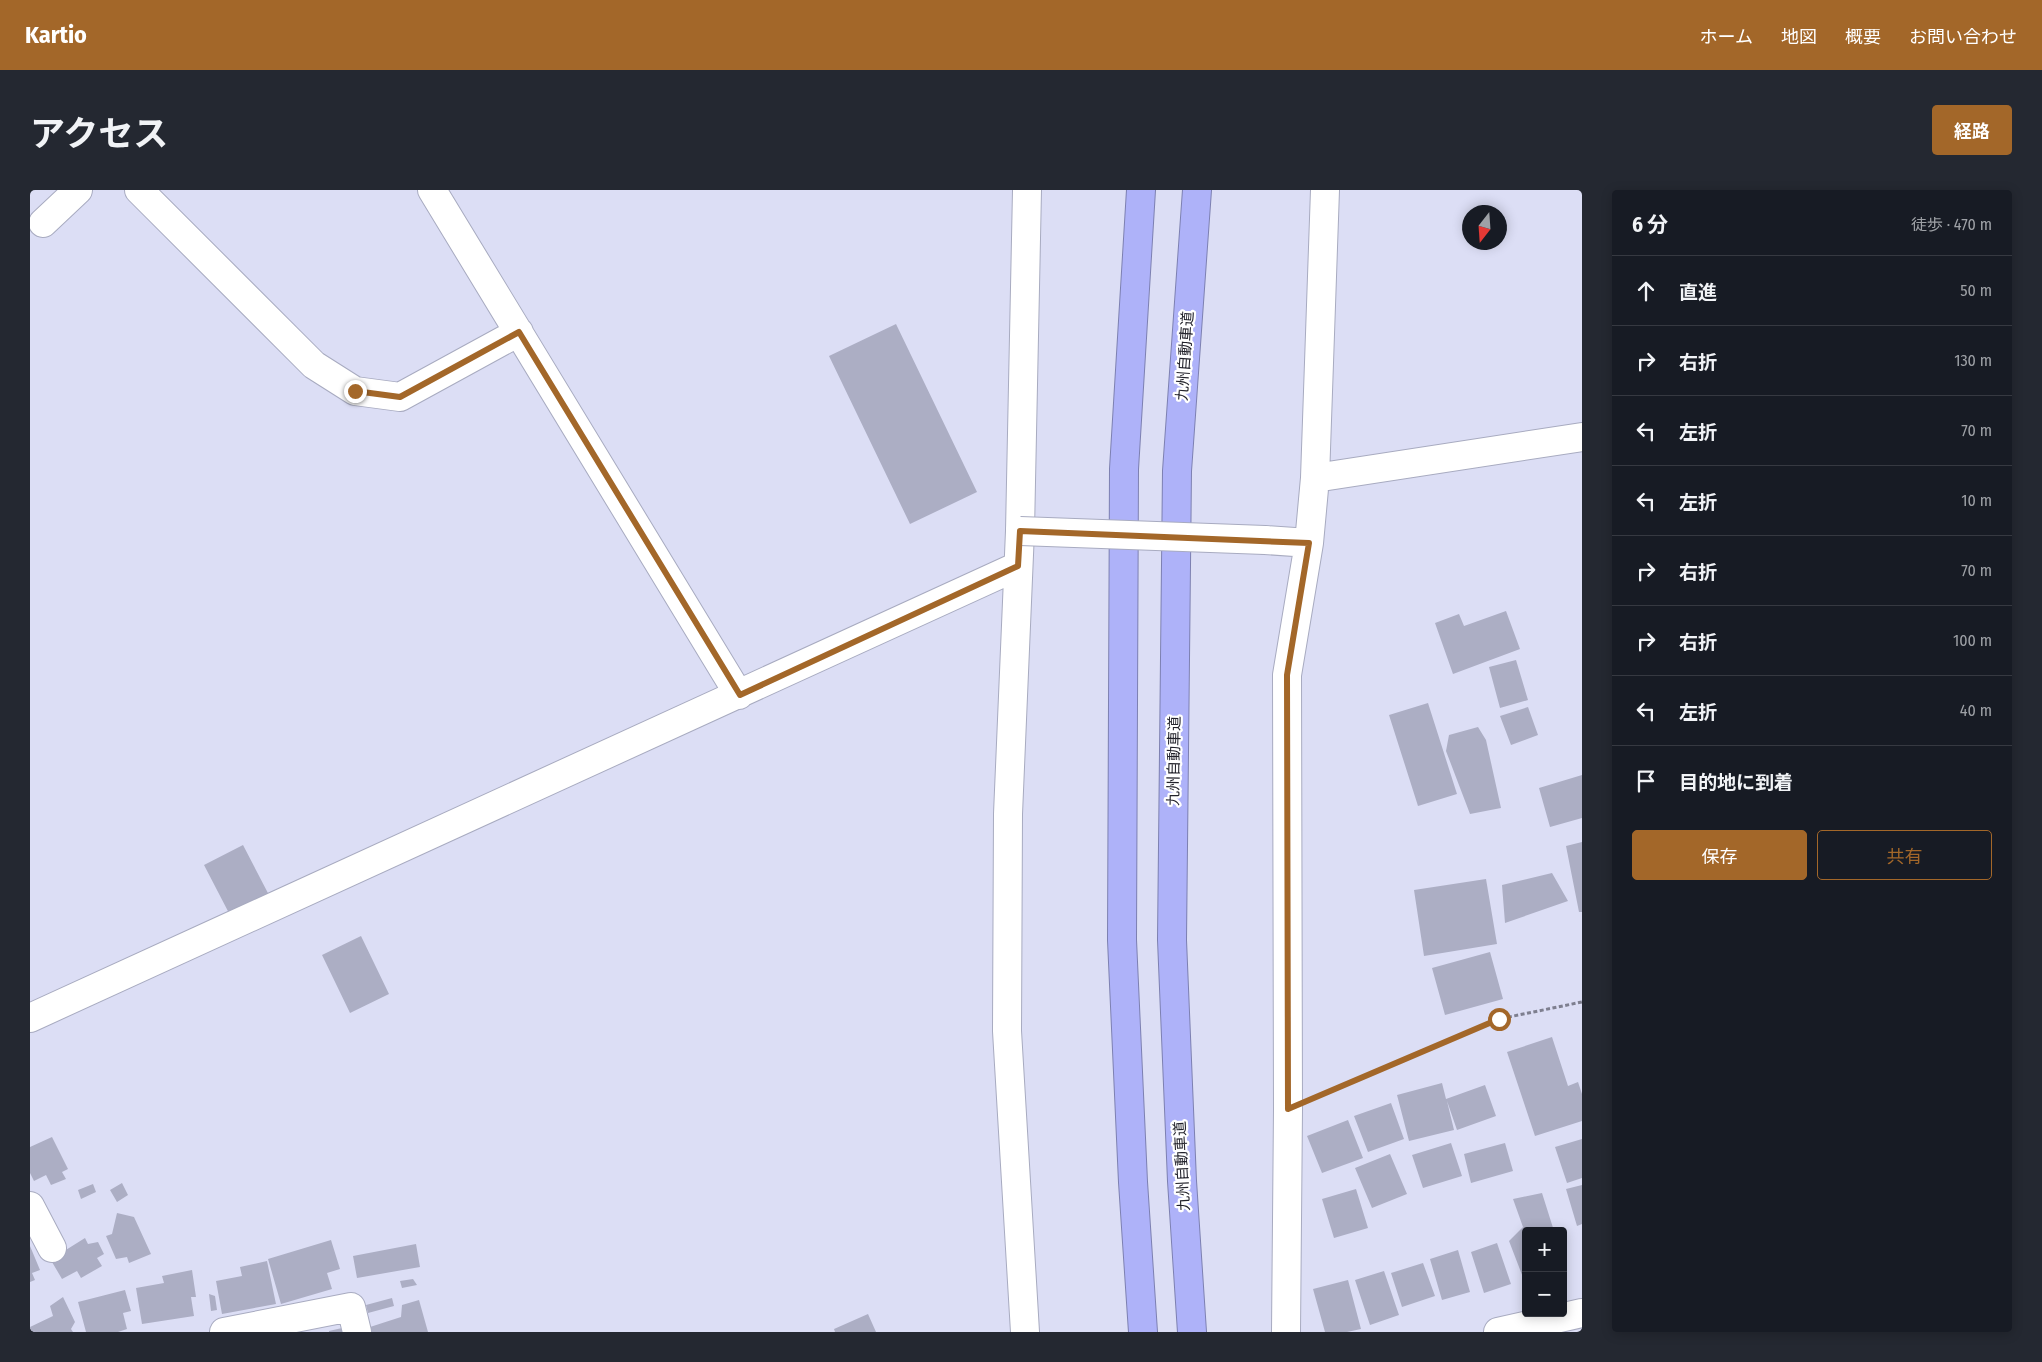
<!DOCTYPE html>
<html lang="ja">
<meta charset="utf-8">
<style>
body{margin:0;font-family:"Fira Sans Condensed","Noto Sans JP",sans-serif;background:#242831;color:#f1f3f6}
.controls{position:absolute;right:15px;bottom:15px;display:grid;overflow:hidden;border-radius:5px;box-shadow:0 2px 12px #0003}
.controls button{width:45px;height:45px;display:grid;place-items:center;padding:0;border:0;border-bottom:1px solid #363941;background:#171b24;color:#f1f3f6;font:25px sans-serif}
.compass{position:absolute;left:1432px;top:15px;width:45px;height:45px;border-radius:50%;background:#171b24;box-shadow:0 2px 12px #0003;rotate:197deg}
.stop{position:absolute;width:15px;height:15px;margin:-11px;border:4px solid #a36729;border-radius:50%;background:#fff}
.stop.end{background:#a36729;border-color:#fff;box-shadow:0 1px 5px #0008}
.list{margin:0;padding:0;list-style:none}
h2{display:flex;justify-content:space-between;align-items:center;height:65px;margin:0;padding:0 20px;font-size:21px}
h2 small{font-size:16px;font-weight:400;color:#9ea1a6}
.list li{display:grid;grid-template-columns:32px 1fr auto;gap:15px;align-items:center;box-sizing:border-box;height:70px;padding:0 20px;border-top:1px solid #363941}
.list b{display:block;font-size:19px;white-space:nowrap}
.list em{font-size:16px;font-style:normal;color:#9ea1a6}
.actions{display:flex;gap:10px;padding:15px 20px}
.actions a{flex:1;padding:11px 0;border:1px solid #a36729;border-radius:5px;text-align:center;font-size:18px;color:#a36729}
.actions .main{background:#a36729;color:#fff}
.icon{flex:none;width:28px;height:28px;fill:none;stroke:currentColor;stroke-width:2;stroke-linecap:round;stroke-linejoin:round}
.map{position:relative;flex:none;width:1552px;height:1142px;overflow:hidden;border-radius:5px}
header{display:flex;align-items:center;gap:30px;box-sizing:border-box;height:70px;padding:0 25px;background:#a36729;color:#fff}
header strong{font-size:24px}
nav{display:flex;gap:28px;margin-inline-start:auto;font-size:18px}
.intro{display:flex;align-items:center;justify-content:space-between;box-sizing:border-box;height:120px;padding:0 30px}
h1{margin:0;font-size:35px}
.button{padding:12px 22px;border-radius:5px;background:#a36729;color:#fff;font-size:18px;font-weight:700}
main{display:flex;gap:30px;padding:0 30px}
aside{flex:1;background:#171b24;border-radius:5px;box-shadow:0 2px 12px #0003}
.map>svg:first-child{display:block}
</style>
<header>
<strong>Kartio</strong>
<nav><a>ホーム</a><a>地図</a><a>概要</a><a>お問い合わせ</a></nav>
</header>
<div class="intro"><h1>アクセス</h1><a class="button">経路</a></div>
<main>
<div class="map">
<svg width="1552" height="1142" viewBox="0 0 1552 1142">
<rect width="100%" height="100%" fill="#dcdef5"/>
<path fill="#acaec4" d="M866,134L947,302L880,334L799,166Z
M1476,421L1490,459L1423,484L1405,433L1429,424L1434,436Z
M1486,470L1498,510L1470,518L1459,477Z
M1398,513L1427,604L1388,616L1359,525Z
M1498,517L1508,545L1481,555L1470,526Z
M1448,537L1456,550L1471,618L1440,624L1416,561L1419,545Z
M1552,585V628L1520,637L1509,598Z
M1552,652V722H1549L1536,656Z
M213,655L240,707L201,727L174,675Z
M1522,683L1538,711L1475,733L1472,695Z
M1456,689L1467,754L1394,766L1384,700Z
M331,746L359,804L320,823L292,765Z
M1460,762L1473,809L1415,825L1402,778Z
M1522,847L1538,896L1548,892L1552,904V931L1505,946L1477,862Z
M1412,893L1416,909L1455,895L1466,926L1427,940L1417,911L1424,940L1379,951L1367,905Z
M1361,913L1374,949L1338,962L1324,926Z
M1318,930L1333,968L1292,983L1277,946Z
M22,947L38,979L32,982L36,989L21,995L16,985L4,991L0,983V957Z
M1552,949V988L1537,993L1525,957Z
M1421,953L1432,986L1393,998L1382,965Z
M1475,953L1483,981L1441,993L1434,964Z
M1360,964L1377,1004L1342,1018L1325,978Z
M92,993L98,1005L87,1012L80,1000Z
M63,994L66,1002L51,1009L48,1000Z
M1552,995V1034L1547,1036L1536,999Z
M1326,999L1338,1038L1304,1048L1292,1009Z
M1512,1003L1524,1041H1496V1090H1494L1479,1051L1493,1037L1483,1009Z
M87,1023L104,1027L121,1064L99,1073L97,1067L86,1069L76,1046L82,1044Z
M55,1048L58,1054L68,1052L74,1064L67,1068L72,1076L51,1088L47,1081L32,1089L22,1072L28,1069L31,1063Z
M301,1050L310,1079L297,1083L302,1099L251,1114L238,1069Z
M1467,1053L1481,1094L1454,1103L1441,1062Z
M386,1054L390,1077L327,1088L323,1066Z
M0,1056L10,1080L2,1083L5,1090L0,1092Z
M1428,1060L1440,1102L1412,1110L1400,1069Z
M237,1071L246,1114L192,1124L186,1091L212,1086L210,1077Z
M1393,1073L1405,1106L1372,1117L1361,1083Z
M162,1080L166,1107H161L164,1126L112,1134L106,1098L134,1093L132,1086Z
M1354,1081L1369,1125L1340,1135L1325,1090Z
M383,1089L387,1095L372,1098L370,1091Z
M1318,1090L1331,1139L1317,1142H1295L1283,1099Z
M95,1100L101,1121L93,1123L97,1139L88,1142H56L48,1112Z
M179,1104L185,1106L187,1120L181,1121Z
M33,1107L45,1132L41,1139L43,1142H1L0,1137L23,1126L20,1116Z
M362,1108L364,1116L338,1123L336,1115Z
M389,1110L398,1142H342L340,1137L371,1127L372,1115Z
M838,1124L846,1142H805L804,1139Z
M312,1138L313,1142H299V1141Z"/>
<g fill="none" stroke-linecap="round" stroke-linejoin="round">
<g stroke="#a8abc0" stroke-width="30">
<path id="minor" d="M109,0L284,175L325,201L370,207L489,142
M402,0L709,505
M13,33L48,0
M1285,288L1552,247
M1235,350L1279,353
M0,828L988,376
M0,1016L22,1058
M194,1142L321,1117L327,1142
M995,1142L977,841L978,624L990,341L997,0
M1256,1142L1258,919L1257,485L1279,353L1285,288L1295,0
M1468,1142L1552,1123"/>
</g>
<g stroke="#7d80b1" stroke-width="30">
<path id="highway" d="M1111,0L1094,279L1092,750L1103,992L1113,1142
M1162,1142L1152,991L1142,750L1147,281L1167,0"/>
</g>
<path stroke="#7e7f8f" stroke-width="3" stroke-dasharray="4 2.5" stroke-linecap="butt" d="M1286,907L1469,829L1552,812"/>
<use href="#minor" stroke="#fff" stroke-width="28"/>
<use href="#highway" stroke="#aeb2f9" stroke-width="28"/>
<g stroke="#a8abc0" stroke-width="30" stroke-linecap="butt">
<path id="minor-bridge" d="M990,341L1235,350"/>
</g>
<use href="#minor-bridge" stroke="#fff" stroke-width="28"/>
</g>
<g fill="none" stroke-linecap="round" stroke-linejoin="round">
<path stroke="#a36729" stroke-width="6" d="M325,201L370,207L489,142L710,505L988,376L990,341L1279,353L1257,485L1258,919L1469,829"/>
</g>
<g text-anchor="middle" stroke-width="4.5" stroke-linejoin="round" paint-order="stroke">
<g font-size="15" fill="#22222b" stroke="#fff">
<text transform="translate(1155 166) rotate(-86)" y="5">九州自動車道</text>
<text transform="translate(1144 571) rotate(-89)" y="5">九州自動車道</text>
<text transform="translate(1152 976) rotate(-93)" y="5">九州自動車道</text>
</g>
</g>
</svg>
<div class="controls">
<button>+</button>
<button>−</button>
</div>
<svg class="compass" viewBox="-18 -18 36 36"><path d="M0-13l5 13h-10z" fill="#e53935"/><path d="M0 13l5-13h-10z" fill="#9ea1a6"/></svg>
<div class="stop" style="left:1469px;top:829px"></div>
<div class="stop end" style="left:325px;top:201px"></div>
</div>
<aside>
<h2>6 分<small>徒歩 · 470 m</small></h2>
<ul class="list">
<li><svg class="icon" aria-label="ahead" viewBox="0 0 24 24"><path d="M12 20V5M6 11l6-6 6 6"/></svg><div><b>直進</b></div><em>50 m</em></li>
<li><svg class="icon" aria-label="right" viewBox="0 0 24 24"><path d="M7 20v-9h11M14 6l5 5-5 5"/></svg><div><b>右折</b></div><em>130 m</em></li>
<li><svg class="icon" aria-label="left" viewBox="0 0 24 24"><path d="M17 20v-9H6M10 6l-5 5 5 5"/></svg><div><b>左折</b></div><em>70 m</em></li>
<li><svg class="icon" aria-label="left" viewBox="0 0 24 24"><path d="M17 20v-9H6M10 6l-5 5 5 5"/></svg><div><b>左折</b></div><em>10 m</em></li>
<li><svg class="icon" aria-label="right" viewBox="0 0 24 24"><path d="M7 20v-9h11M14 6l5 5-5 5"/></svg><div><b>右折</b></div><em>70 m</em></li>
<li><svg class="icon" aria-label="right" viewBox="0 0 24 24"><path d="M7 20v-9h11M14 6l5 5-5 5"/></svg><div><b>右折</b></div><em>100 m</em></li>
<li><svg class="icon" aria-label="left" viewBox="0 0 24 24"><path d="M17 20v-9H6M10 6l-5 5 5 5"/></svg><div><b>左折</b></div><em>40 m</em></li>
<li><svg class="icon" aria-label="arrive" viewBox="0 0 24 24"><path d="M6 21V4h12l-3 4 3 4H6"/></svg><div><b>目的地に到着</b></div></li>
</ul>
<div class="actions"><a class="main">保存</a><a>共有</a></div>
</aside>
</main>
